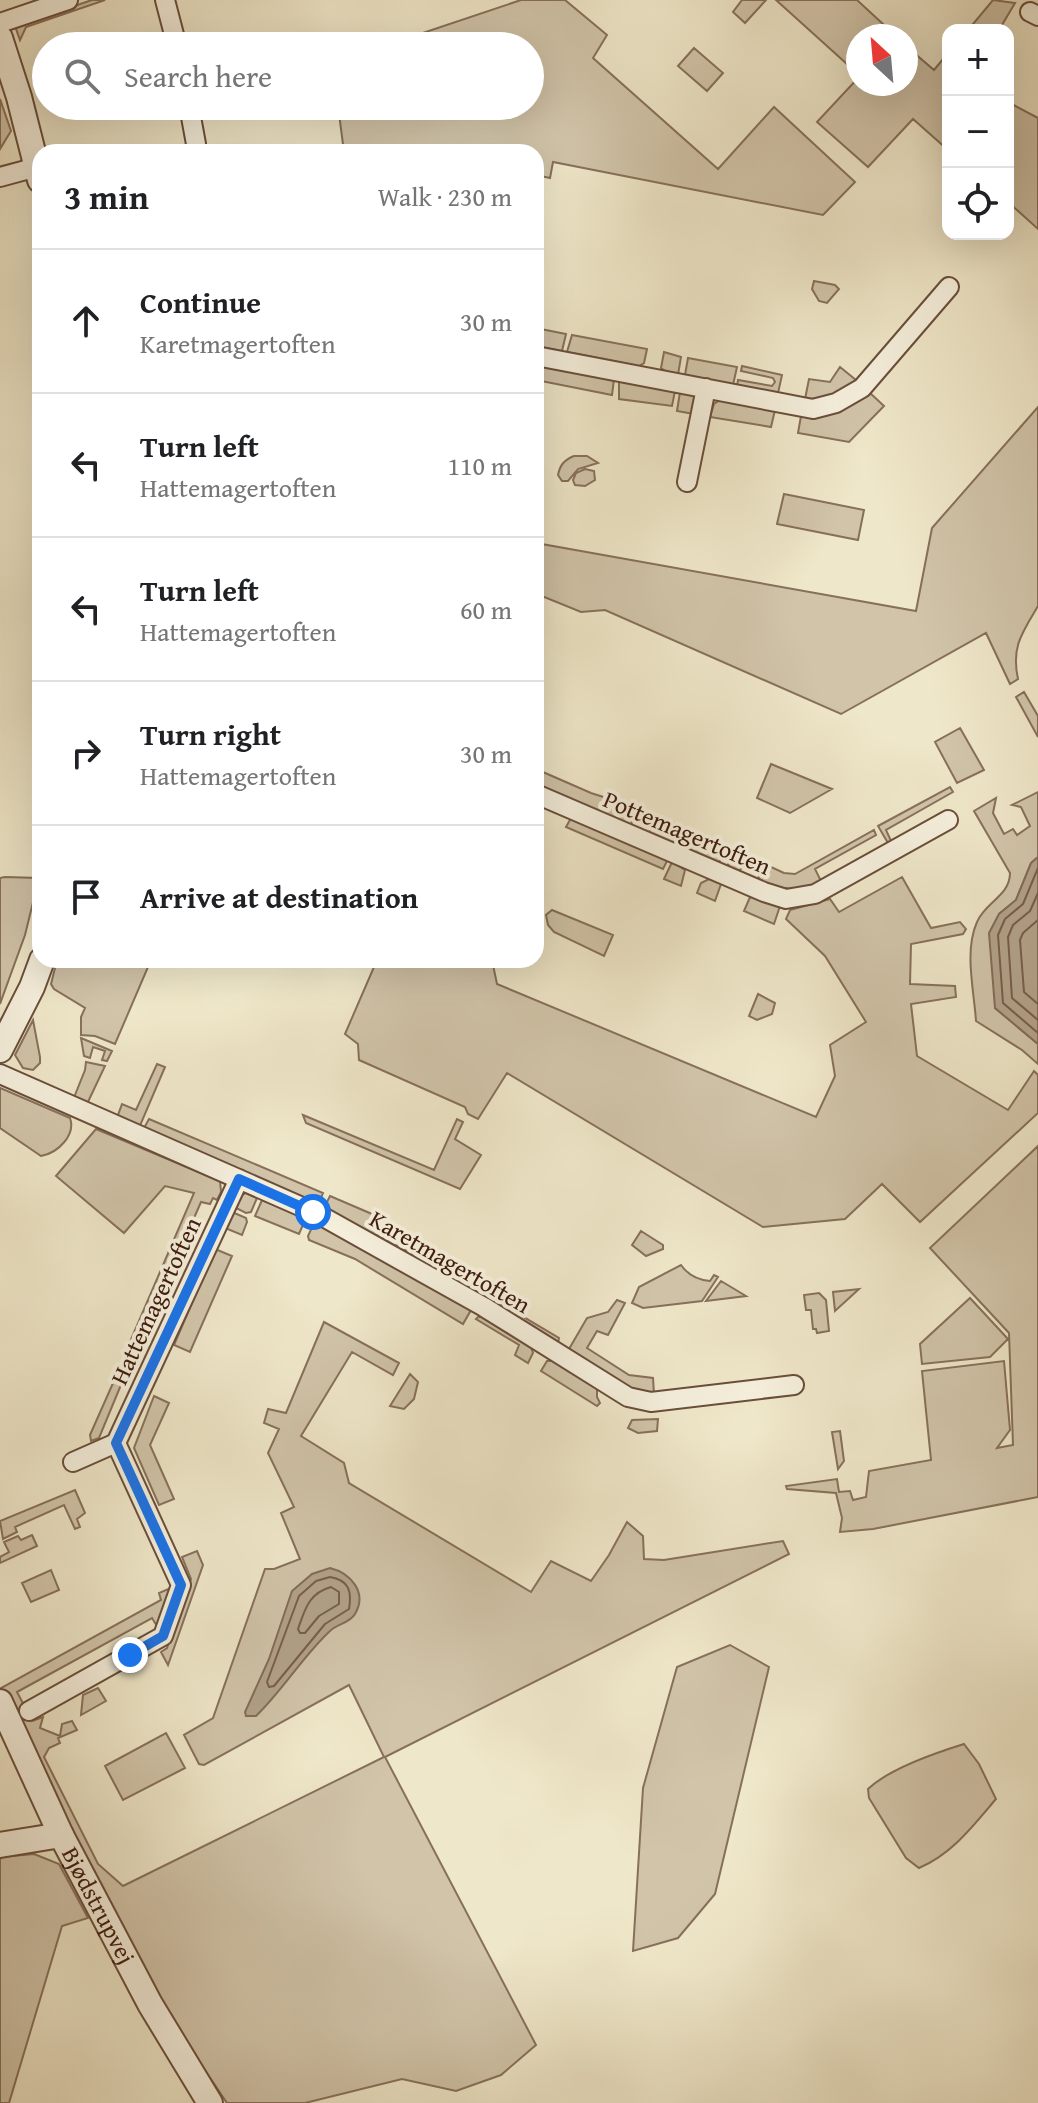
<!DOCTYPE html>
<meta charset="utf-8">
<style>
body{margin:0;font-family:"Gentium Book Plus",serif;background:#f2f2f2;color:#202124}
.controls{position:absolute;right:24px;top:24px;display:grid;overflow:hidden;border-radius:16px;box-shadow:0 8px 32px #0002}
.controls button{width:72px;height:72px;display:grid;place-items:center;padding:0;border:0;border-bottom:2px solid #e0e0e0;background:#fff;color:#202124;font:40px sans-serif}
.compass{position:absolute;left:846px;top:24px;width:72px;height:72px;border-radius:50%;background:#fff;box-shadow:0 8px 32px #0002;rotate:334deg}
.stop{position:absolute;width:24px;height:24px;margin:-18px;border:6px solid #1a73e8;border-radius:50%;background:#fff}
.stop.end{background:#1a73e8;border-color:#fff;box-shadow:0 2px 8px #0008}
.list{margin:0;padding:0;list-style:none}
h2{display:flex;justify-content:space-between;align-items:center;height:104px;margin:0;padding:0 32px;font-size:34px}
h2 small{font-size:26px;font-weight:400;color:#757577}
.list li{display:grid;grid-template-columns:52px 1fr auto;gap:24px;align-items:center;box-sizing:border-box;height:144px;padding:0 32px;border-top:2px solid #e0e0e0}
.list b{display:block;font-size:30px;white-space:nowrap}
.list p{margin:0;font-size:26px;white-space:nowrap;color:#757577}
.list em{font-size:26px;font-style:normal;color:#757577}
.icon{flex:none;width:44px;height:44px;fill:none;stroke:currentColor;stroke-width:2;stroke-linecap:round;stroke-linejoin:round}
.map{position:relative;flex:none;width:1038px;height:2103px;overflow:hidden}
.search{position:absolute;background:#fff;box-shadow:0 8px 32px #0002;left:32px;top:32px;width:512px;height:88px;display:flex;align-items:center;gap:20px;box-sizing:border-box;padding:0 28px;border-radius:44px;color:#757577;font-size:30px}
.panel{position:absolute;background:#fff;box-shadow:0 8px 32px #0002;left:32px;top:144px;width:512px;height:824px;border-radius:24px}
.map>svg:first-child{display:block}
</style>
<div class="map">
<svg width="1038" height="2103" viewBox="0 0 1038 2103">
<rect width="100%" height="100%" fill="#efe7c9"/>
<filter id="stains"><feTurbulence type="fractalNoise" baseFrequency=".0025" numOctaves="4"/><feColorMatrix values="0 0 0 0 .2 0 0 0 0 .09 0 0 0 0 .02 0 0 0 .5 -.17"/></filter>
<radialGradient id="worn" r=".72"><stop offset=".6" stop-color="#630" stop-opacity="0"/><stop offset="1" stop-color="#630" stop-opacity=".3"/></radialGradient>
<path fill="#d1c4a9" stroke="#87705a" stroke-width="2" d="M92,0H105L26,27L20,40L15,26Z
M521,0H565L607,35L593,58L718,169L774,107L855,182L823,215L553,162L550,178L536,175V152H344L338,106H530V46H384Z
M742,0H766L745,23L733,12Z
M776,0H857L896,36H858V74Z
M993,0L1015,3L999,30H968Z
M906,46L934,70L948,53V150L913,119L868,167L817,122L858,78V84H906Z
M694,48L723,73L707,91L678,66Z
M0,99L11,131L0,149Z
M1008,102L1038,118V229L1008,202Z
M814,281L835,285L839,289L827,303L819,301L812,289Z
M536,328L566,334L562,351L536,346Z
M572,335L647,349L644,363L639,366L567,352Z
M664,352L681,357L678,375L670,374L661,368Z
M688,358L737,367L733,385L685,375Z
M536,364L614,379L612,395L536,380Z
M742,366L782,375L778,393L737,386L738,380L772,386L775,382L773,378L741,371Z
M840,367L856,380C841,393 824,399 805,399L809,379L830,382Z
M619,380L675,391L672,406L619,399Z
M680,392L693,395L696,400L694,414L677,411Z
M869,392L884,406L849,442L798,433L801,416C831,412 845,411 869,392Z
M720,400L775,410L771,427L710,417L714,404Z
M1038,407V606C1022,633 1011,647 1018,679L1010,684L986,633L841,714L605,610L581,612L537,594L536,596V543L916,611L932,528Z
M574,456H587L598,463L578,469L568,481H562L558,475C560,465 564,460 574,456Z
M585,469L594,471L595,480L585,486L575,485L573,480L576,473Z
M784,494L864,510L858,540L777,524Z
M1024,692L1038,716V737L1016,697Z
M960,728L984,770L957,783L935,742Z
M771,764L832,789L790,813L757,798Z
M536,769L591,793L638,808L631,825L627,824L536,785Z
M950,787L953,792L886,830L891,841L888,843L878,826Z
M1038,792V857L1031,863L1016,900L999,914L995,1008L1038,1044V1064L1022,1050L976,1021C974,990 964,951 977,922C985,902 1010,896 1010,873L974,811L996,798L993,813L1004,834L1013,829L1017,835L1030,826L1021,807L1012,805Z
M656,815L727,846L719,863L649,833Z
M571,818L668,859L663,869L566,827Z
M874,830L876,835L815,869L821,881C797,893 781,889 757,881L763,867L746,859L739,872L727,867L734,850L784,873L795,874Z
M672,862L685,870L681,886L664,879Z
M5,877L39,878L25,935L0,1004V878Z
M902,877L931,928L960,922L966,929L963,934L911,944L910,984L955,986L956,997L911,1004L917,1056L1008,1110L1034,1071L1038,1075V1113L920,1222L882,1184L845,1219L763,1227L507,1073L478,1119L468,1114L465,1107L359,1060L358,1044L345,1034L377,960H492L497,984L816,1117L835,1076L830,1045L866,1022L825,956L786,919L790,910L830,899L839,912Z
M709,879L721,884L715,901L697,893L701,883Z
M750,897L780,906L774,924L744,911Z
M552,910L613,935L604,956L554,932L548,925L546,915Z
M57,960H151L115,1044L95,1036L81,1035V1017L85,1008L54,989L51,984Z
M758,994L775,1003L772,1014L757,1020L749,1016Z
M33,1020L40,1057V1063L33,1070L23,1068L15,1055Z
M81,1038L112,1051L107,1061L102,1060L105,1051L93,1047L90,1058L84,1056Z
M86,1062L105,1066L87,1104L73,1100L85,1070Z
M157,1064L165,1067L139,1128L120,1119L118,1115L122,1104L136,1110Z
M0,1088L70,1118C76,1135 58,1153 41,1156L0,1128Z
M303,1115L434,1170L457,1119L463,1122L455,1139L481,1155L460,1189L306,1123Z
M149,1119L323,1193L318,1205L143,1130Z
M96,1129L220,1181L221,1192L217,1200L213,1198L210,1204L201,1202L137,1348L129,1344L194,1193L165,1186L124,1233L56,1176Z
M1038,1146V1497L873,1529L840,1532L842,1518L836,1493L787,1489L786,1486L837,1479L839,1492L850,1491L853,1500L866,1497L869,1471L931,1460L922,1371L1004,1361L1010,1430L997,1448L1013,1445L1009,1333L930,1248Z
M246,1193L257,1198L251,1212L246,1213L234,1207L239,1197Z
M330,1196L379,1217L425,1244L416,1256L324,1208Z
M262,1200L306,1218L299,1234L255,1216Z
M232,1212L246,1218L247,1222L242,1235L225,1228Z
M314,1223L327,1228L471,1310L463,1324L355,1259L309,1240L308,1236Z
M641,1231L663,1245V1249L646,1256L632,1245Z
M215,1249L232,1256L190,1352L174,1345Z
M426,1257L484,1292L479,1295L453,1279L447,1280L423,1262Z
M681,1265C688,1275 698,1280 710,1281L714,1275L718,1277L702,1301L643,1308L632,1303L639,1287Z
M721,1281L746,1296L706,1301Z
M859,1289L835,1311L833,1292Z
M819,1293L826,1300L829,1331L817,1333L816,1329H813L811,1310H806L804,1295Z
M970,1298L1008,1339L990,1357L922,1364L920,1344Z
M617,1300L625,1303L608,1335L597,1331L587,1348L629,1375L653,1378L654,1394H636L569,1349L587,1318L608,1312Z
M500,1303L559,1338L558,1343L500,1307Z
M479,1316L531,1347L533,1353L528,1363L515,1355L519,1345L476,1319Z
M324,1322L399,1363L393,1375L352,1352L301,1436L344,1463L349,1483L531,1592L551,1561L591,1581L609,1555L627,1522L643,1536L644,1559L664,1560L783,1541L789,1554L385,1757L536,2045L501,2075L456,2091L402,2079L305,2103H227L163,2008L80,1860L20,1720L29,1715L32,1721L43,1717L40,1728L60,1736L62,1724L72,1721L77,1730L58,1738L60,1743L49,1748L44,1757L98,1864L123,1886L384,1757L349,1685L204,1765L199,1764L184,1735L213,1718L265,1569H274L300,1559L281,1513L294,1507L268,1453L279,1429L264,1423L268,1409L286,1413Z
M547,1361H554L597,1387V1397L600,1403L597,1406L541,1371Z
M121,1365L128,1368L99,1438L91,1441L90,1435Z
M410,1374L418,1382L414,1399L404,1409L390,1406Z
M154,1396L169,1403L150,1445L174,1499L159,1505L134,1448Z
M658,1419L657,1431L638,1433L628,1428L632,1420Z
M840,1431L844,1461L838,1469L832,1432Z
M75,1490L85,1513L77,1519L80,1527L75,1529L64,1505L15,1527L17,1532L3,1539L0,1521Z
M32,1535L37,1546L0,1563V1557L9,1552L4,1542L18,1536L21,1540Z
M197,1551L203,1565L168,1665L161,1652L167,1648L191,1579L182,1557Z
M51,1570L59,1590L31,1602L22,1583Z
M173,1587L160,1631L152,1618L17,1692L27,1711L14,1718L1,1688L161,1600L159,1593Z
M730,1645L769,1667L715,1894L678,1938L633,1951L643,1788L677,1667Z
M98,1688L106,1701L81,1715L83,1695Z
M166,1733L185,1768L123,1800L105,1766Z
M964,1744L979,1764L996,1799C973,1826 952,1854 919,1868L906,1858L869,1798L868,1789C890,1768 935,1753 964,1744Z
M34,1854L59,1864L88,1918L62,1926L9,2103H0V1857Z"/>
<path fill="#b2a289" stroke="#836c57" stroke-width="2" d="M1038,857V1044L995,1008L989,933L999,914L1016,900L1031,863Z
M330,1568C350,1573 368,1592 355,1614C350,1623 337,1624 330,1631C303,1656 283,1690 256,1716H246L245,1712L269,1659L292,1591L312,1574Z"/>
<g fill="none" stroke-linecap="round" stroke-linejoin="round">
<path stroke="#785e4a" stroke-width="2" d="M1038,868L1023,904L1005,919L998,935L1003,1003L1038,1033
M1038,893L1030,911L1013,925L1008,937L1012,998L1038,1020
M1038,920L1023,933L1020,940L1024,992L1038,1004
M330,1577C349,1580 352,1591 349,1609L325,1624L274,1686L269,1687L267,1682L299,1596L316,1581Z
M331,1587L339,1592V1604L319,1616L305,1633H300L298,1629C305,1609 309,1593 331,1587Z"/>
<g stroke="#6a4e3b" stroke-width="22">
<path id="minor" d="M165,0L177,46
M1030,12L1038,16
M0,23L68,0
M189,106L196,144
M0,177L37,167
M536,356L813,409L836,403L862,388L949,287
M687,482L706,388
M536,794L764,892L786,899L815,894L948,820
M0,1074L318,1214L484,1307L628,1397L651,1402L794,1385
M73,1462L116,1443
M29,1711L163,1636L181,1585L116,1443L239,1179"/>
</g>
<g stroke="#6a4e3b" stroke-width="28">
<g id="tertiary">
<path d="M0,38L19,97L40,180"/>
<path d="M0,1050L32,987L42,960"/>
<path id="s1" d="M0,1702L61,1835L150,2004L210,2103"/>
<path d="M0,1845L61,1835"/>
</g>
</g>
<use href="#minor" stroke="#f5efdc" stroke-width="18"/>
<use href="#tertiary" stroke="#f5efdc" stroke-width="24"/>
</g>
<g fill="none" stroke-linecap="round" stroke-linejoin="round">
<path stroke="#1a73e8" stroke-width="10" d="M130,1655L163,1636L181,1585L116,1443L239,1179L313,1212"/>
</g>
<g text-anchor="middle" stroke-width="8" stroke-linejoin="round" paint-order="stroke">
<g font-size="24" fill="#3d1b0c" stroke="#f5efdc">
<text transform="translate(687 833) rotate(23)" y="8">Pottemagertoften</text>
<text transform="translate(450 1262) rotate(30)" y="8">Karetmagertoften</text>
<text transform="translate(156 1301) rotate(-65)" y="8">Hattemagertoften</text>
<text dy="8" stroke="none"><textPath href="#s1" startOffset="226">Bjødstrupvej</textPath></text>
</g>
</g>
<rect width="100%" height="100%" filter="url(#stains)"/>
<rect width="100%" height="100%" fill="url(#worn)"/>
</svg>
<div class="controls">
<button>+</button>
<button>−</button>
<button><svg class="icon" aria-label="locate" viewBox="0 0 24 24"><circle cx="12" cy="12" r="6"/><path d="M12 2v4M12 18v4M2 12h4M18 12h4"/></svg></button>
</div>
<svg class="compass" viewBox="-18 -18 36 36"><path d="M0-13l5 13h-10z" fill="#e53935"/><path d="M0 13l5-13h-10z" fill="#757577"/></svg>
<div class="stop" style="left:313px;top:1212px"></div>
<div class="stop end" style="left:130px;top:1655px"></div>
<div class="search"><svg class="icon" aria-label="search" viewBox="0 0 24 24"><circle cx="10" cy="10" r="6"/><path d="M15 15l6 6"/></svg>Search here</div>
<section class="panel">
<h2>3 min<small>Walk · 230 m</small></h2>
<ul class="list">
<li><svg class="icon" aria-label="ahead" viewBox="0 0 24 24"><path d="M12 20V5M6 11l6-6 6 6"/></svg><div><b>Continue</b><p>Karetmagertoften</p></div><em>30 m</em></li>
<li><svg class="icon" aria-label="left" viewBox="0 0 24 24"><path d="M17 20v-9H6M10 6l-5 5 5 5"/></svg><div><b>Turn left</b><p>Hattemagertoften</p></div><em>110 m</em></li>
<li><svg class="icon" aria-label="left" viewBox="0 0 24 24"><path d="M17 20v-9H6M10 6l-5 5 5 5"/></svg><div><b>Turn left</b><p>Hattemagertoften</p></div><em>60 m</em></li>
<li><svg class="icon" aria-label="right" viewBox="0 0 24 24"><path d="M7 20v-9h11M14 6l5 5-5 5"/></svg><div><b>Turn right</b><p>Hattemagertoften</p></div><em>30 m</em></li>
<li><svg class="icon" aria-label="arrive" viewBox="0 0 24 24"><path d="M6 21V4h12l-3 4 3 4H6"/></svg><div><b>Arrive at destination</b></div></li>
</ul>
</section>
</div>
